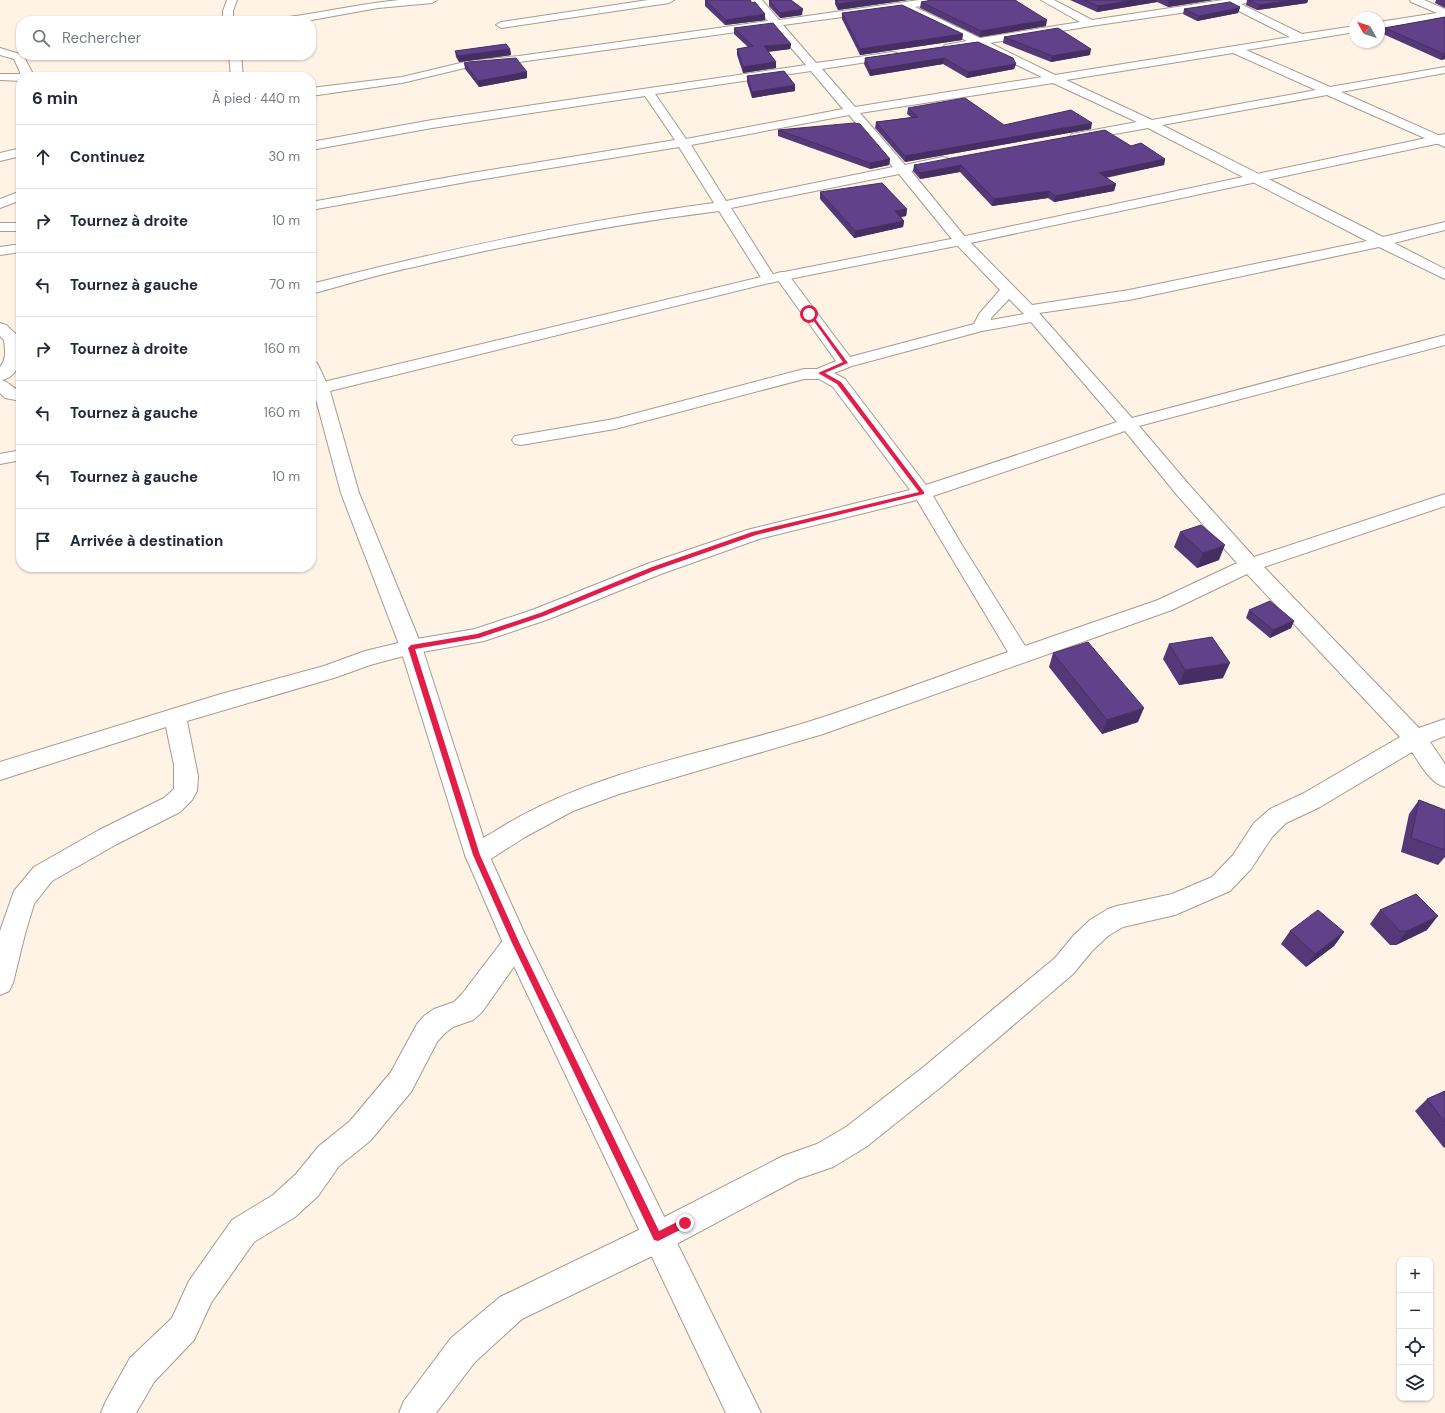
<!DOCTYPE html>
<html lang="fr">
<meta charset="utf-8">
<style>
body{margin:0;font-family:"DM Sans",sans-serif;background:#f2f2f3;color:#1f2937}
.controls{position:absolute;right:12px;bottom:12px;display:grid;overflow:hidden;border-radius:8px;box-shadow:0 1px 3px #0004}
.controls button{width:36px;height:36px;display:grid;place-items:center;padding:0;border:0;border-bottom:1px solid #e0e1e3;background:#fff;color:#1f2937;font:20px sans-serif}
.compass{position:absolute;left:1349px;top:12px;width:36px;height:36px;border-radius:50%;background:#fff;box-shadow:0 1px 3px #0004;rotate:309deg}
.stop{position:absolute;width:12px;height:12px;margin:-9px;border:3px solid #e11d48;border-radius:50%;background:#fff}
.stop.end{background:#e11d48;border-color:#fff;box-shadow:0 1px 4px #0008}
.list{margin:0;padding:0;list-style:none}
h2{display:flex;justify-content:space-between;align-items:center;height:52px;margin:0;padding:0 16px;font-size:17px}
h2 small{font-size:13px;font-weight:400;color:#747a83}
.list li{display:grid;grid-template-columns:26px 1fr auto;gap:12px;align-items:center;box-sizing:border-box;height:64px;padding:0 16px;border-top:1px solid #e0e1e3}
.list b{display:block;font-size:15px;white-space:nowrap}
.list em{font-size:13px;font-style:normal;color:#747a83}
.icon{flex:none;width:22px;height:22px;fill:none;stroke:currentColor;stroke-width:2;stroke-linecap:round;stroke-linejoin:round}
.map{position:relative;flex:none;width:1445px;height:1413px;overflow:hidden}
.search{position:absolute;background:#fff;box-shadow:0 1px 3px #0004;left:16px;top:16px;width:300px;height:44px;display:flex;align-items:center;gap:10px;box-sizing:border-box;padding:0 14px;border-radius:16px;color:#747a83;font-size:15px}
.panel{position:absolute;background:#fff;box-shadow:0 1px 3px #0004;left:16px;top:72px;width:300px;height:500px;border-radius:16px}
.map>svg:first-child{display:block}
</style>
<div class="map">
<svg width="1445" height="1413" viewBox="0 0 1445 1413">
<rect width="100%" height="100%" fill="#fff3e6"/>
<g fill="none" stroke-linecap="round" stroke-linejoin="round">
<g stroke="#a59b8e" stroke-width="2">
<path id="street" d="M227,0H237L233,11V21H223V11Z
M399,0H437L432,3L378,8L306,21H276L281,18C320,13 359,4 399,0Z
M648,0H674L669,3L501,28L496,25L501,22Z
M751,0H762L779,20L919,0H946L941,3L915,7L980,38L1080,22L1041,0H1054L1092,20L1223,0H1253L1252,2L1241,4L1302,34L1355,26V32L1246,50L1330,87L1445,67V73L1341,92L1445,138V147L1327,95L1162,125L1383,237L1445,222V230L1394,243L1445,269V279L1379,247L1129,300L1039,313L1132,418L1445,335V345L1139,426L1191,487L1254,557L1445,494V506L1264,567L1419,728L1445,719V736L1430,742L1445,764V787C1429,782 1421,765 1412,752L1320,807L1286,823L1272,837L1251,869L1230,891L1175,915L1123,927L1108,936L1092,951L1073,974L941,1087L866,1147L833,1167L798,1179L669,1248L522,1319L475,1362L436,1413H399L404,1401L451,1338L500,1297L647,1226L783,1156L817,1144L846,1127L921,1069L1055,958L1074,935L1090,920L1108,909L1117,906L1172,894L1212,877L1233,855L1254,823L1270,809L1304,793L1400,737L1247,574L1172,610L823,734L619,794L573,811L525,837L486,862L477,865L468,862L465,855C471,843 484,838 495,831C590,771 705,754 811,721C877,700 942,675 1008,652L917,500L759,539L661,574L549,619L484,641L411,654L370,665L337,677L187,721L198,776L197,791L192,800L180,812L117,844L52,881L34,904L25,934L13,983L9,991L0,995V931L14,891L34,867L99,830L164,798L174,789V765L166,727L0,780V762L221,694L324,666L365,651L411,640L475,629L535,609L647,564L747,530L910,490L833,387L819,379H804L615,429L521,445L515,444L512,440L515,436L521,435L614,419L804,369H817L836,361L775,276L777,273L782,272L787,273L850,357L974,324L979,314L1000,290L956,244L899,174L731,208L776,279L774,282L769,283L764,282L762,279L719,211C616,224 515,243 414,267C379,274 345,285 311,294V284C444,250 578,221 714,203L679,147L472,181L311,210V202L472,173L675,140L645,96L432,128L311,150V142L432,120L806,65L773,27L519,62L469,67L402,83L311,96V88L402,77L469,61L519,56L768,21ZM1229,6L1290,37L1055,75L990,43L1091,26ZM902,9L967,41L945,45L943,47L945,49L949,50L977,46L1042,77L855,107L822,69L893,58L897,57L899,55L897,53L893,52L816,63L783,25ZM1233,53L1316,90L1152,120L1066,80ZM811,71L843,109L686,139L655,94ZM1053,83L1137,122L1072,134L1070,137L1072,140L1076,141L1148,128L1367,241L1129,290L1032,305L966,238L911,171L947,164L948,161L947,158L942,157L905,165L860,113ZM849,115L893,167L726,201L691,145ZM1009,299L1024,314L991,320V318ZM1031,322L1117,422L926,485L845,379L834,373L852,366L982,331ZM1125,431L1177,495L1237,563L1158,600L1025,646L962,545L933,496Z
M1410,0H1424L1445,9V18L1379,28V22L1437,13L1411,2Z
M0,48L23,55L32,72L31,77H21V81L0,80V74H20V72L14,59L0,55Z
M229,55H241L243,77H231Z
M21,148V156L0,161V153Z
M21,191V200L0,208V199Z
M0,223H21V231H0Z
M21,244V252L0,255V247Z
M0,323L6,325L20,338C22,354 21,376 2,380C9,382 13,389 21,391V401L5,398L0,393V367C7,359 5,349 4,340L0,336Z
M311,361L317,363L329,388L327,392L311,395Z
M21,450V460L0,464V454Z
M516,932L525,935L529,943L525,951L482,1012L473,1020L453,1027L444,1034L437,1042L411,1092L370,1141L339,1166L318,1196L295,1217L254,1242L211,1303L194,1340L154,1382L136,1413H101L106,1401L130,1358L172,1318L189,1281L232,1220L273,1195L296,1174L319,1146L350,1121L391,1072L417,1024L424,1016L434,1009L454,1002L462,994L507,935Z"/>
</g>
<g stroke="#a59b8e" stroke-width="2">
<path id="secondary" d="M1445,134V142L961,245L769,283L330,391L359,493L422,647L489,855L527,939L761,1413H726L503,943L465,855L400,647L341,493L313,388L315,384L769,275L961,237Z"/>
</g>
<use href="#street" fill="#fff" fill-rule="evenodd"/>
<use href="#secondary" fill="#fff" fill-rule="evenodd"/>
</g>
<path fill="#543878" d="M705,0L765,20L725,25L705,6Z
M769,0L802,15L780,18L769,6Z
M835,0H908L838,10L835,4Z
M1070,0H1213L1168,7L1157,2L1097,12Z
M1247,0H1308L1307,3L1257,10L1246,5Z
M1436,0H1445V8L1435,3Z
M921,2L1046,26L980,37L920,8Z
M1240,7L1238,13L1197,21L1183,14L1184,9Z
M842,13L963,34L962,40L860,55L842,19Z
M1445,17V59L1441,60L1383,34L1385,28Z
M734,28L791,44L790,49L768,52L776,62V68L743,73L737,55V49L748,47L734,34Z
M1004,37L1090,55L1051,62L1003,43Z
M978,42L1016,64L1014,69L967,78L943,64L870,76L864,64L865,58Z
M510,49L511,55L459,62L456,57L455,51Z
M464,63L527,72V78L479,87L465,69Z
M747,76L795,91L752,98L747,82Z
M908,108L1004,125L1091,129L905,162L875,128L876,122L911,117L907,114Z
M778,130L890,159L889,165L870,169L778,136Z
M1131,146L1165,159L1164,165L1106,178L1116,184L1114,191L1054,202L1048,198L992,206L960,172L920,179L913,171L914,165Z
M820,192L907,209L906,216L901,217L904,221L903,227L854,238L820,199Z
M1180,532L1219,560L1197,568L1174,547Z
M1249,610L1294,621L1291,628L1270,638L1246,618Z
M1169,644L1223,678L1179,685L1163,659Z
M1053,653L1138,722L1102,734L1049,667Z
M1419,800L1445,810V857L1438,865L1401,852L1409,814Z
M1380,910L1427,930L1396,945H1390L1370,924Z
M1290,931L1344,932L1334,946L1306,967L1281,944Z
M1445,1091V1147L1444,1148L1415,1111L1427,1099Z"/>
<path fill="#452e61" d="M867,0H908L838,10V4Z
M1135,0H1157V2L1097,12L1098,6Z
M1178,0H1213L1168,7L1169,1Z
M1292,0H1308L1307,3L1257,10L1259,5Z
M1240,7L1238,13L1197,21L1199,16Z
M803,9L802,15L780,18V13Z
M765,14V20L725,25L726,20Z
M1047,20L1046,26L980,37L981,31Z
M963,34L962,40L860,55V49Z
M791,44L790,49L764,52V46Z
M510,49L511,55L459,62L458,56Z
M1091,49L1090,55L1051,62L1052,56Z
M1444,54H1445V59L1441,60Z
M944,58L943,64L870,76V70Z
M776,62V68L743,73V67Z
M1016,64L1014,69L967,78L968,72Z
M527,72V78L479,87L478,81Z
M795,85V91L752,98V92Z
M1092,123L1091,129L905,162V156Z
M890,159L889,165L870,169V163Z
M1165,159L1164,165L1097,179L1099,173Z
M961,165L960,172L920,179V173Z
M1116,184L1114,191L1054,202L1055,196Z
M1049,191L1048,198L992,206L994,199Z
M907,209L906,216L894,218L895,211Z
M904,221L903,227L854,238L855,231Z
M1225,545L1219,560L1197,568L1203,553Z
M1294,621L1291,628L1270,638L1273,630Z
M1230,663L1223,678L1179,685L1185,670Z
M1144,708L1138,722L1102,734L1107,720Z
M1438,916L1427,930L1396,945L1407,931Z
M1344,932L1334,946L1306,967L1315,954Z"/>
<path fill="#62418b" stroke="#452e61" d="M705,0H750L751,3L755,2L765,14L726,20Z
M769,0H791L803,9L780,13Z
M836,0H867L838,4Z
M932,0H1015L1047,20L981,31L921,2Z
M1084,0H1135L1098,6Z
M1166,0H1178L1169,1Z
M1249,0H1292L1259,5Z
M1230,2L1240,7H1239L1240,8L1199,16L1184,9Z
M902,5L963,34L860,49L842,13Z
M1445,17V54H1444L1385,28Z
M773,23L791,44L764,46L776,62L743,67L737,49L753,46L734,28Z
M1058,28L1091,49L1052,56L1004,37Z
M978,42L1013,58L1016,64L968,72L944,58L870,70L865,58Z
M506,44L510,49L458,56L455,51Z
M516,58L527,72L478,81L464,63L468,62Z
M784,71L795,85L752,92L747,76Z
M965,98L1004,125L1071,110L1092,123L905,156L876,122L918,117L908,108Z
M854,123L860,124L890,159L870,163L778,130Z
M1105,130L1131,146L1141,143L1165,159L1099,173L1116,184L1055,196L1049,191L994,199L961,165L920,173L914,165Z
M882,183L907,209L895,211L904,221L855,231L820,192Z
M1201,525L1225,545L1203,553L1180,532Z
M1270,601L1294,621L1273,630L1249,610Z
M1212,637L1230,663L1185,670L1169,644Z
M1088,642L1144,708L1107,720L1053,653Z
M1419,800L1445,810V850L1411,838Z
M1416,894L1438,916L1407,931H1400L1380,910Z
M1318,910L1344,932L1315,954L1290,931Z
M1445,1091V1122L1427,1099Z"/>
<path fill="#e11d48" d="M808,313H811L848,363L825,373L841,382L924,492V494L756,535L656,570L544,616L479,638L415,649L480,855L519,942L659,1231L685,1218L688,1220L689,1223L688,1226L658,1241L654,1240L512,943L473,855L408,648L411,645L477,634L540,613L652,567L752,532L919,492L837,384L818,373L843,362Z"/>
</svg>
<div class="controls">
<button>+</button>
<button>−</button>
<button><svg class="icon" aria-label="locate" viewBox="0 0 24 24"><circle cx="12" cy="12" r="6"/><path d="M12 2v4M12 18v4M2 12h4M18 12h4"/></svg></button>
<button><svg class="icon" aria-label="layers" viewBox="0 0 24 24"><path d="M12 4l9 5-9 5-9-5zM3 14l9 5 9-5"/></svg></button>
</div>
<svg class="compass" viewBox="-18 -18 36 36"><path d="M0-13l5 13h-10z" fill="#e53935"/><path d="M0 13l5-13h-10z" fill="#747a83"/></svg>
<div class="stop" style="left:809px;top:314px"></div>
<div class="stop end" style="left:685px;top:1223px"></div>
<div class="search"><svg class="icon" aria-label="search" viewBox="0 0 24 24"><circle cx="10" cy="10" r="6"/><path d="M15 15l6 6"/></svg>Rechercher</div>
<section class="panel">
<h2>6 min<small>À pied · 440 m</small></h2>
<ul class="list">
<li><svg class="icon" aria-label="ahead" viewBox="0 0 24 24"><path d="M12 20V5M6 11l6-6 6 6"/></svg><div><b>Continuez</b></div><em>30 m</em></li>
<li><svg class="icon" aria-label="right" viewBox="0 0 24 24"><path d="M7 20v-9h11M14 6l5 5-5 5"/></svg><div><b>Tournez à droite</b></div><em>10 m</em></li>
<li><svg class="icon" aria-label="left" viewBox="0 0 24 24"><path d="M17 20v-9H6M10 6l-5 5 5 5"/></svg><div><b>Tournez à gauche</b></div><em>70 m</em></li>
<li><svg class="icon" aria-label="right" viewBox="0 0 24 24"><path d="M7 20v-9h11M14 6l5 5-5 5"/></svg><div><b>Tournez à droite</b></div><em>160 m</em></li>
<li><svg class="icon" aria-label="left" viewBox="0 0 24 24"><path d="M17 20v-9H6M10 6l-5 5 5 5"/></svg><div><b>Tournez à gauche</b></div><em>160 m</em></li>
<li><svg class="icon" aria-label="left" viewBox="0 0 24 24"><path d="M17 20v-9H6M10 6l-5 5 5 5"/></svg><div><b>Tournez à gauche</b></div><em>10 m</em></li>
<li><svg class="icon" aria-label="arrive" viewBox="0 0 24 24"><path d="M6 21V4h12l-3 4 3 4H6"/></svg><div><b>Arrivée à destination</b></div></li>
</ul>
</section>
</div>
